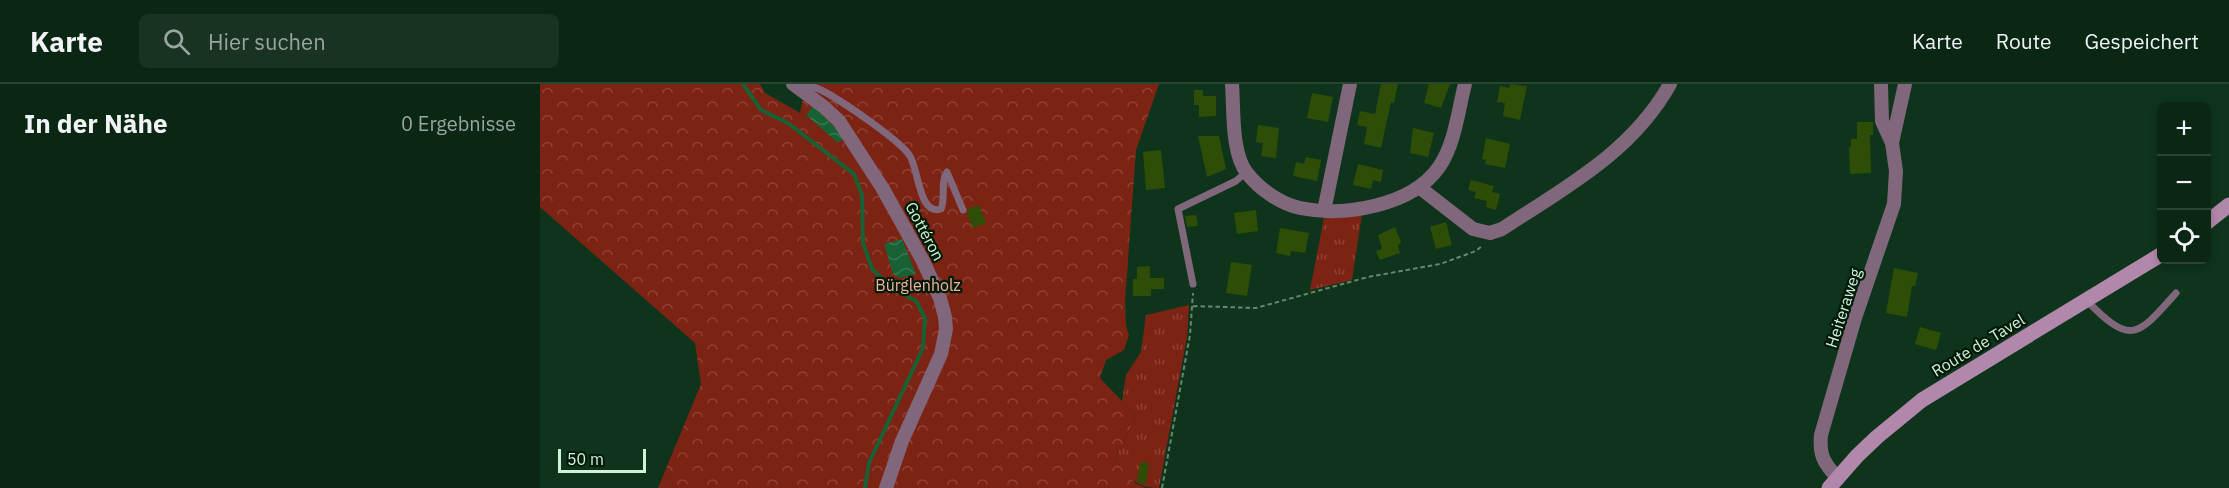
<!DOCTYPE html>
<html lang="de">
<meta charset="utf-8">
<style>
body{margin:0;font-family:"IBM Plex Sans",sans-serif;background:#183322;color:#f1f3f6}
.controls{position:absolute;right:18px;top:18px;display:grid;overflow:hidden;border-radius:9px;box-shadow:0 3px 9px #0003}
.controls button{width:54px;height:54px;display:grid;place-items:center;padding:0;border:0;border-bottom:2px solid #2a4434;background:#0a2714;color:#f1f3f6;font:30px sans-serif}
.scale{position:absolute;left:18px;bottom:15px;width:88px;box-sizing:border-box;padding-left:6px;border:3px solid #d0f3d8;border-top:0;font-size:16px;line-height:21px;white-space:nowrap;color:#d0f3d8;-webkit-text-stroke:4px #001a07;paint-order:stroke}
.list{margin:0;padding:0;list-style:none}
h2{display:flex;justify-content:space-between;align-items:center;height:78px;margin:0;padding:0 24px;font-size:26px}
h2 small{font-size:20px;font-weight:400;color:#99a5a0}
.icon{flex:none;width:33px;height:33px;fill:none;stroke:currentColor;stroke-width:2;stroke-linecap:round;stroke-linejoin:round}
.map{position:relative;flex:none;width:1689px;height:404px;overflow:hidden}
header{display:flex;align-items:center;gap:36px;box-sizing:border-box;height:84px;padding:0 30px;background:#0a2714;border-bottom:2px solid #2a4434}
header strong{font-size:28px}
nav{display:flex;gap:33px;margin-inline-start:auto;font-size:21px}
.search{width:420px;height:54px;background:#183322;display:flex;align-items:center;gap:15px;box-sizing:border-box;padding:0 21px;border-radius:9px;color:#99a5a0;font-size:22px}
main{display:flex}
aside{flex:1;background:#0a2714}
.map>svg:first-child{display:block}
</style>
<header>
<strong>Karte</strong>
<div class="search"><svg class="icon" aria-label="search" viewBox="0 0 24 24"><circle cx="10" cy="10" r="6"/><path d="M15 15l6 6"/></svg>Hier suchen</div>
<nav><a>Karte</a><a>Route</a><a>Gespeichert</a></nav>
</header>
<main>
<aside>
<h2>In der Nähe<small>0 Ergebnisse</small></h2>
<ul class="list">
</ul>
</aside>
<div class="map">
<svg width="1689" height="404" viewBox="0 0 1689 404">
<defs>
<pattern id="grass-tufts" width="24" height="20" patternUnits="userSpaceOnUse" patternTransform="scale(1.5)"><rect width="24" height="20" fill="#7d2314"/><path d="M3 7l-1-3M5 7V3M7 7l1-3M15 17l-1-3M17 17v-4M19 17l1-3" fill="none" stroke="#8e4335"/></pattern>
<pattern id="forest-crowns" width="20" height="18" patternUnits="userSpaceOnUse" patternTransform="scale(1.5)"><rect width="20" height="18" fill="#7d2314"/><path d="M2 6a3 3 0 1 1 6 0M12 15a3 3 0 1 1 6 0" fill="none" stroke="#8e4335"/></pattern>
<pattern id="water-waves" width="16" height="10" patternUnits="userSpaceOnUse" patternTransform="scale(1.5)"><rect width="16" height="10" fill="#176134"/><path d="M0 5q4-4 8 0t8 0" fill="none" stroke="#387851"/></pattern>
</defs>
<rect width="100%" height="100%" fill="#0e341b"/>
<path fill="url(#grass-tufts)" d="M822,130L812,196L770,206L784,134Z
M649,221L647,253L619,404C594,404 590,393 575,375L596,332L582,317L586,291L601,268L606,231Z"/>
<path fill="url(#forest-crowns)" d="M0,0H220L225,9L260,29L265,5L263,0H619L596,66L585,217L586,242L589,251L584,266L566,276L560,294L596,332L575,375L596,400L606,404H118L161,300L155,259L0,123Z"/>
<path fill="url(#water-waves)" d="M273,22L305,53L298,59L266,31Z
M362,155L376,190L359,194L353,190L344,160Z"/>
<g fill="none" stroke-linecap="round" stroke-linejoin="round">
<path stroke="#176134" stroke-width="4" d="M203,0L221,26L248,39L314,90L322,111L323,159L332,185L352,204L376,217L385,234L383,264L329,379L325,404"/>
</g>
<path fill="#2e4e07" d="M841,0H858L854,19L851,18L841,64L824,60L827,43L817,41L820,27L835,30Z
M889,0H910L901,24L884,19Z
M970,0L987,2L980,36L963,32L965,19L957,18L960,2L969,4Z
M654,6H663V12H676V32L659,33V21H654Z
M772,9L793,13L788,38L767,34Z
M1317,38H1333V51H1330L1331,89L1310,90L1309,63H1311V55H1317Z
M718,41L739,44L736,74L721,72L723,59L716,58Z
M873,44L894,49L888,73L870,69Z
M658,52H679L686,85L667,93Z
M946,54L970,60L965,84L945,80L946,76L942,75Z
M621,66L625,104L606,106L603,68Z
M766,73L781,76L777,97L753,92L756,78L764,80Z
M818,80L843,86L841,98L833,96L831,105L813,101Z
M931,96L954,102L952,108L960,110L956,126L946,123L947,117L934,114L936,108L928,106Z
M439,121L446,139L433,144L427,130L428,125Z
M716,126L718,147L697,150L694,129Z
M656,131L658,142L647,143L645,132Z
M906,138L912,161L896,165L890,143Z
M855,143L861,158L858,162L860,169L840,176L836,167L842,165L838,151Z
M740,144L769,149L765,169L751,167L750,172L736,169Z
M691,178L712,181L707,212L686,209Z
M610,182V194H624V205H611V212H593V195H597V183Z
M1354,184L1378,189L1375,202H1372L1367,233L1346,229Z
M1380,243L1401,249L1396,266L1375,260Z
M600,378L609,379L606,400L597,398Z"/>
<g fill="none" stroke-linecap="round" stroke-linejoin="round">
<path stroke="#658970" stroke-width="2" stroke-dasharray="4.5 3" stroke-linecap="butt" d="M653,222L716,224L828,193L900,180L936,167L943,161
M622,404L650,251L653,209"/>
<path stroke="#81677c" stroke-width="7" d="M263,0C269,2 276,3 281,6C299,15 360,56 370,72C379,87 379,132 401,125C406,114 400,98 407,88L423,126
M653,200L638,125L696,97L706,88
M1546,216C1591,262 1597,253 1636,209"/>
<path stroke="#81677c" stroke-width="14" d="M253,0L284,23L299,37L343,105L383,177L400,214L405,233L406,245L401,270L362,357L346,404
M692,0C694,25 691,69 707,89C719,105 741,120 760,124C804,133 872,122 899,83C915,60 918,27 925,0
M1341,0L1342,37L1352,59
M879,103L933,145L950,149L962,145C1026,103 1092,68 1130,0
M784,127L810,0
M1298,394C1284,380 1279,371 1281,351L1315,234L1354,120L1356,87L1352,59L1365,0"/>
<path stroke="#b187ab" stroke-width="15" d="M1666,139L1689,121
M1289,404L1317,372L1337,353L1382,316L1622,170"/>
</g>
<g text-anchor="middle" stroke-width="4.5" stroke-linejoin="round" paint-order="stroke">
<g font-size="16" fill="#d0f3d8" stroke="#001a07">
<text transform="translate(385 147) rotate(62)" y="6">Gottéron</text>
<text transform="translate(1303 224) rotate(-72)" y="6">Heiteraweg</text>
<text transform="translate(1438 261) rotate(-31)" y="6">Route de Tavel</text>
</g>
<g font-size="16" fill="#f3b1a3" stroke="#001a07">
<text x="378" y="207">Bürglenholz</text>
</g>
</g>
</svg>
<div class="controls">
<button>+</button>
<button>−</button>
<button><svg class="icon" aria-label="locate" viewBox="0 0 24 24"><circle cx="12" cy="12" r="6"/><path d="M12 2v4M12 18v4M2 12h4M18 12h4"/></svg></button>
</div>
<div class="scale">50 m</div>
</div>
</main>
